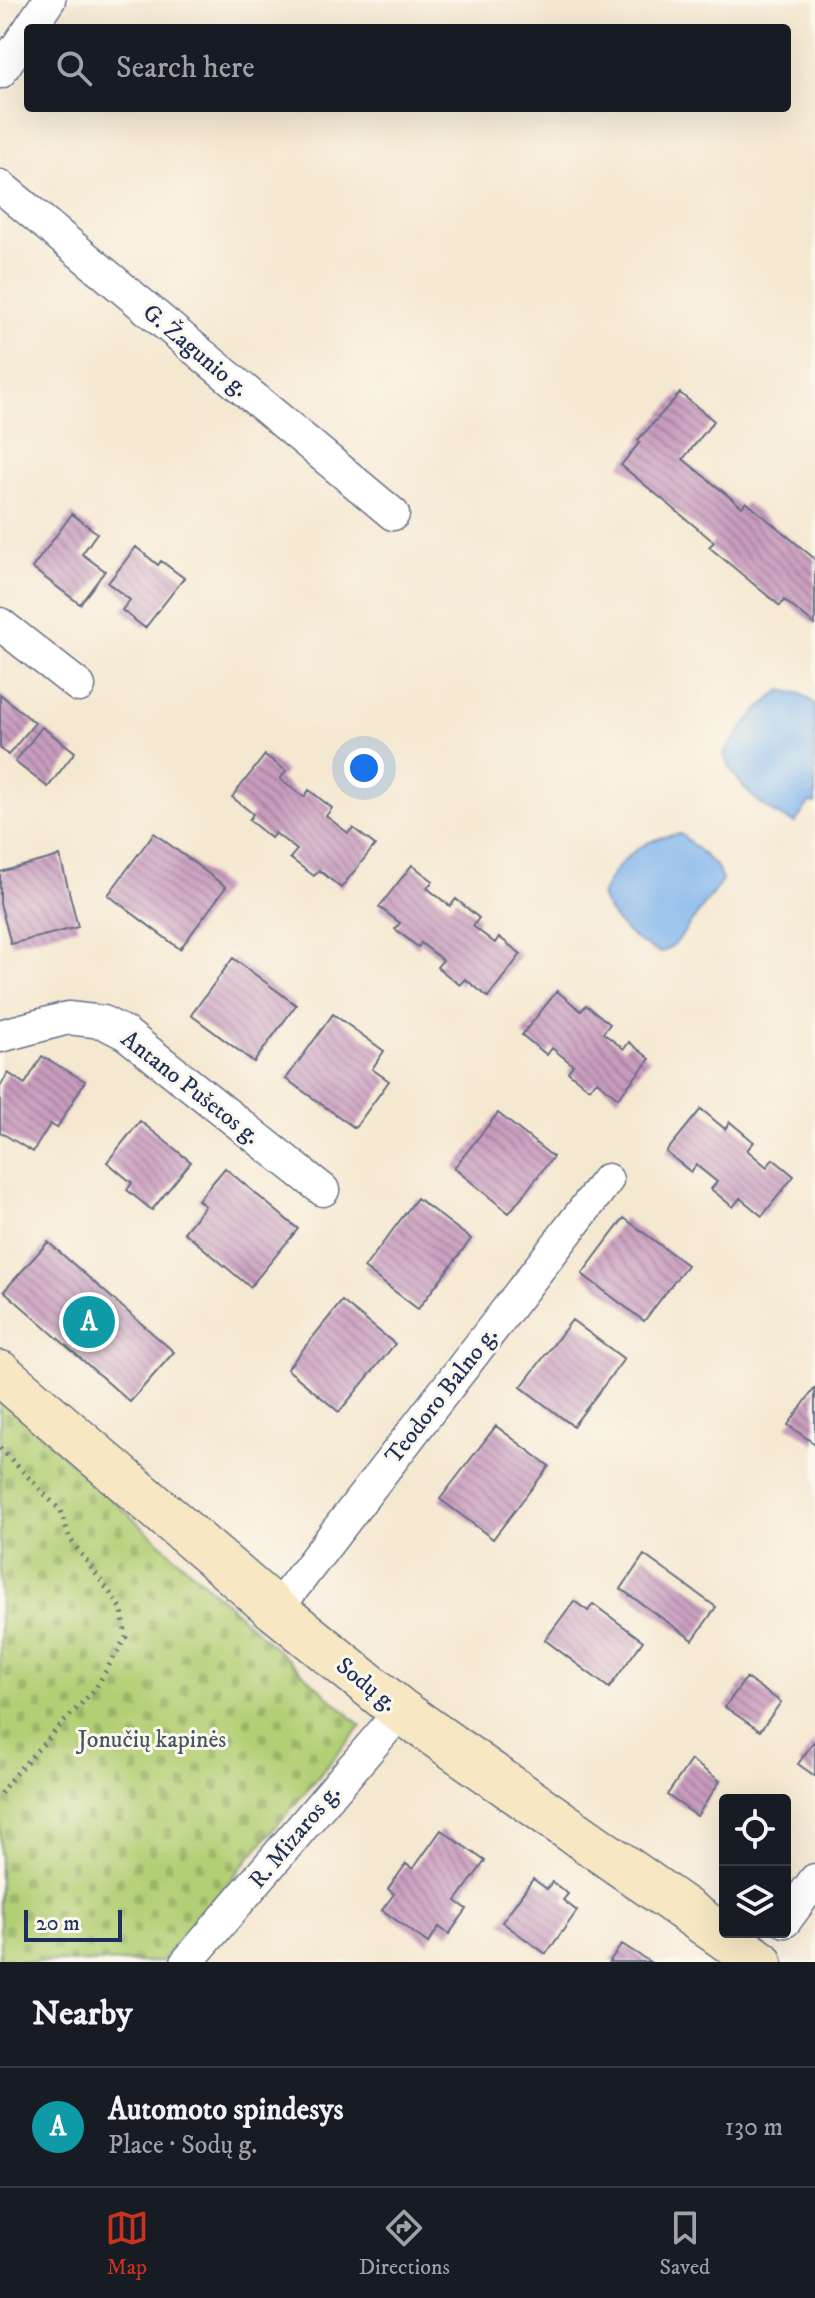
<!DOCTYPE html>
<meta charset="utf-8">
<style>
body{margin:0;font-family:"IM FELL DW Pica",serif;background:#20242c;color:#f1f3f6}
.controls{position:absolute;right:24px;bottom:24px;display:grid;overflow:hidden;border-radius:8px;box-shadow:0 8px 32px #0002}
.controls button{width:72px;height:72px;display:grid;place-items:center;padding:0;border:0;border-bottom:2px solid #363941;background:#171b24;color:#f1f3f6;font:40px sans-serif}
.scale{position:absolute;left:24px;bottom:20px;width:98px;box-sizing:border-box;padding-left:8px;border:4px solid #1b2f5e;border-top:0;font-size:22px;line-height:28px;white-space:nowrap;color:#1b2f5e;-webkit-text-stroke:6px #fbf7ec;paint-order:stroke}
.you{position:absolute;left:364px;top:768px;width:28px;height:28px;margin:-20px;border:6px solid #fff;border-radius:50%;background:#1a73e8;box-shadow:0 0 0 12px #1a73e833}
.badge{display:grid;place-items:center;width:52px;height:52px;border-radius:50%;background:#c8321e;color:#fff;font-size:26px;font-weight:700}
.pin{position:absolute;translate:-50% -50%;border:4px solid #fff;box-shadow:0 2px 8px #0006}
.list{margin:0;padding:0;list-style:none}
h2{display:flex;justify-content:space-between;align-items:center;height:104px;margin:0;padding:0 32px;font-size:34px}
h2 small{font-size:26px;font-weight:400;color:#9ea1a6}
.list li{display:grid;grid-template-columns:52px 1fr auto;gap:24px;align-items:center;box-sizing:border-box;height:120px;padding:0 32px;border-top:2px solid #363941}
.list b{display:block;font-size:30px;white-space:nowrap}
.list p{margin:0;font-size:26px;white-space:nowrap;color:#9ea1a6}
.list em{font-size:26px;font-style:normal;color:#9ea1a6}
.icon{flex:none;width:44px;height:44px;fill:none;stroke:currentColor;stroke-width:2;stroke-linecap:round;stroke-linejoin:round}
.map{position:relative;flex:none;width:815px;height:1962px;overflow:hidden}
.search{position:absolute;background:#171b24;box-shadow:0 8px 32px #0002;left:24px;right:24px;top:24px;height:88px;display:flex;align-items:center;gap:20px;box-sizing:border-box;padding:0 28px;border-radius:8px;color:#9ea1a6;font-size:30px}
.sheet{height:224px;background:#171b24}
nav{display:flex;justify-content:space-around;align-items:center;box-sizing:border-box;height:112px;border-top:2px solid #363941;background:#171b24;font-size:22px;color:#9ea1a6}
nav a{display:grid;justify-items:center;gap:4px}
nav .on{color:#c8321e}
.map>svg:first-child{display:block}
</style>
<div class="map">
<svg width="815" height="1962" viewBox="0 0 815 1962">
<defs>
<pattern id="cemetery-stones" width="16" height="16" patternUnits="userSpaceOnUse" patternTransform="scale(2)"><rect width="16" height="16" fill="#b3cf75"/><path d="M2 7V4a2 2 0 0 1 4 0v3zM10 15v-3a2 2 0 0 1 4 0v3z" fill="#99b268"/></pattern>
<pattern id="building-back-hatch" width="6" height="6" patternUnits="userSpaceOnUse" patternTransform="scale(2)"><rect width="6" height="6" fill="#c89bbd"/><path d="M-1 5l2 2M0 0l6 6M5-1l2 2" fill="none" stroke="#a27f9d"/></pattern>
</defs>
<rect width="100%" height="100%" fill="#fbf7ec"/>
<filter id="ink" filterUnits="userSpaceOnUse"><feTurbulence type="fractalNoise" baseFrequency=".0125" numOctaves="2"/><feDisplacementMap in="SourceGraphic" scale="16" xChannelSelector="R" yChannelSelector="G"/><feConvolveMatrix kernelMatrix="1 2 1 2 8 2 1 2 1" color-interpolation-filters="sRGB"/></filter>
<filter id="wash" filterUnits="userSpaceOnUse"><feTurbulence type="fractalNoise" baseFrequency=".006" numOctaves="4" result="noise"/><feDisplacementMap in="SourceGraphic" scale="32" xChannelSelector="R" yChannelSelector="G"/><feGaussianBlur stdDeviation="1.8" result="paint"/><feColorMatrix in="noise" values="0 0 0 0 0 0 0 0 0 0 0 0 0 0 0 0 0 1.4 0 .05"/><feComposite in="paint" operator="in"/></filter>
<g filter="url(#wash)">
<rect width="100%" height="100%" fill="#f5e8d1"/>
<path fill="url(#cemetery-stones)" stroke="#677f6a" stroke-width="2" d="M0,1397L361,1726L161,1962H0Z"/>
<path fill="#7eb3ec" stroke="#4c71a5" stroke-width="2" d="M781,690L801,694L815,704V804L809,803L795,823C763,811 737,786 724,755C740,728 757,709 781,690Z
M681,834L717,867L722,881L675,944L661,953C634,942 613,923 601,896C615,861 643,837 681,834Z"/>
<g id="blocks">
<path fill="url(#building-back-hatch)" d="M680,393L714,421L683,459L742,507L746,502L815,559V625L784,600L780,606L709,547L714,542L621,465L640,442L638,440Z
M72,514L97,533L82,554L105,571L80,604L32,568Z
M136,547L158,565L161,561L184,578L145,628L122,610L130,600L108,583Z
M0,694L35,723L8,755L0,748Z
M42,727L75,752L48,787L15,762Z
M265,755L286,771L280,779L304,797L309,790L332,808L326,816L348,833L353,828L375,845L341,888L319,870L314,876L290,858L297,850L275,833L271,838L249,820L253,814L232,797Z
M154,833L226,887L180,949L108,895Z
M60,856L78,927L11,944L0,903V872Z
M412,865L433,881L427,888L450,906L456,899L479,918L473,926L495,943L499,937L521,954L488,997L465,979L460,985L437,967L443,960L421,943L418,947L395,929L400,923L379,907Z
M233,958L296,1005L254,1062L191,1015Z
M557,991L581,1011L586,1005L610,1024L603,1033L624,1049L629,1042L650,1059L618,1098L597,1081L589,1089L568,1072L573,1065L552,1048L547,1055L522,1035Z
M333,1014L384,1051L372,1069L389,1081L355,1128L286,1079Z
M42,1056L85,1081L57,1128L50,1124L33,1152L0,1132V1087L8,1073L25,1084Z
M701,1109L725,1129L730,1122L754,1142L747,1150L767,1167L773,1159L794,1176L762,1216L740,1198L733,1207L711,1189L717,1182L696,1165L691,1172L666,1152Z
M498,1113L553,1157L509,1213L454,1168Z
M140,1121L191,1162L152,1210L127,1190L132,1183L107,1162Z
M225,1168L298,1229L250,1287L184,1232L205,1206L198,1200Z
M417,1198L471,1239L418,1309L364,1268Z
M624,1218L687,1265L644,1321L582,1274Z
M48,1242L174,1352L130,1402L4,1291Z
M342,1301L395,1344L339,1412L287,1369Z
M572,1320L624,1359L573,1426L521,1387Z
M815,1388V1444L788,1425Z
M496,1426L549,1466L493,1539L440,1499Z
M644,1555L716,1607L693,1640L621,1589Z
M574,1601L588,1611L593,1604L643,1641L609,1688L545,1640Z
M746,1678L781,1702L760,1731L725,1707Z
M815,1740V1776L798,1764Z
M691,1760L720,1781L697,1816L667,1795Z
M441,1830L485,1861L456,1901L467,1909L449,1934L439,1927L428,1943L382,1910L394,1894L388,1889L406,1864L413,1869Z
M533,1879L547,1889L552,1882L568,1894L563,1900L577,1911L546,1954L502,1922Z
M622,1944L650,1962H609Z"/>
</g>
</g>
<g filter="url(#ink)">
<use href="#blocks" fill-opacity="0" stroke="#677086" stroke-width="2"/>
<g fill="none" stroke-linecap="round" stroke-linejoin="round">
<g stroke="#677086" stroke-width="35">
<path id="street" d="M30,28L49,0
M0,72L28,31
M0,186L393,514
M0,624L79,686
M0,1036L68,1018L103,1022L126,1034L323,1190
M276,1610L607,1180
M785,1921L815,1880
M187,1962L401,1711"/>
</g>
<g stroke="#677086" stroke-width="47">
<path id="secondary" d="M0,1373L276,1610L401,1711L760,1962"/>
</g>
<path stroke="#677086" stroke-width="5" stroke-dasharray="2 6" stroke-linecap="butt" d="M0,1448L61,1511L70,1539L122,1609L126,1637L95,1689L14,1775L0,1794"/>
<use href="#street" stroke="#fff" stroke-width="32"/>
<use href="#secondary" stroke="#f7e8c3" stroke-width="44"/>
</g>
</g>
<g text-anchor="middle" stroke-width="6" stroke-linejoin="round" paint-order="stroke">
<g font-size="24" fill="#1b2f5e" stroke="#fbf7ec">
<text transform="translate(196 350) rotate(40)" y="8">G. Žagunio g.</text>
<text transform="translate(191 1087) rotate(38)" y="8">Antano Pušetos g.</text>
<text transform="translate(441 1395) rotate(-52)" y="8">Teodoro Balno g.</text>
<text transform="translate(367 1684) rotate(39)" y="8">Sodų g.</text>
<text transform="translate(294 1836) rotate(-50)" y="8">R. Mizaros g.</text>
</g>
<g font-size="24" fill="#415764" stroke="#fbf7ec">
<text x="152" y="1747">Jonučių kapinės</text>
</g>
</g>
</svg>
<div class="controls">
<button><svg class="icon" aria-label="locate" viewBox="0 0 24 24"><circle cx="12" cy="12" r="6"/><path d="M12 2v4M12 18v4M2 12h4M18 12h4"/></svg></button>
<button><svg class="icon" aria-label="layers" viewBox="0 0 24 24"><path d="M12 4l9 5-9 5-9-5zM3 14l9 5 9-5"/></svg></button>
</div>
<div class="scale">20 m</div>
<div class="you"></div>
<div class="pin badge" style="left:89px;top:1322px;background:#0f9aa8">A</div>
<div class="search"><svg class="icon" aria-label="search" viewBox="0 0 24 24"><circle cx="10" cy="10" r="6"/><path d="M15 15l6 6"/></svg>Search here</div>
</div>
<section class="sheet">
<h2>Nearby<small></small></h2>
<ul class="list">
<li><span class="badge" style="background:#0f9aa8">A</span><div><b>Automoto spindesys</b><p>Place · Sodų g.</p></div><em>130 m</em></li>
</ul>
</section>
<nav>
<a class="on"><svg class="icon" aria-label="map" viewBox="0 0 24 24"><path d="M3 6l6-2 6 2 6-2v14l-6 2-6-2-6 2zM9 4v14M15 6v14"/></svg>Map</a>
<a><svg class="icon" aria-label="directions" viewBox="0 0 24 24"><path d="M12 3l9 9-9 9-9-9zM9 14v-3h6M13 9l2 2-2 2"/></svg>Directions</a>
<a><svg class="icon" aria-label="saved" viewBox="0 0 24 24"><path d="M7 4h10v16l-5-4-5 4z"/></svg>Saved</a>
</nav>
